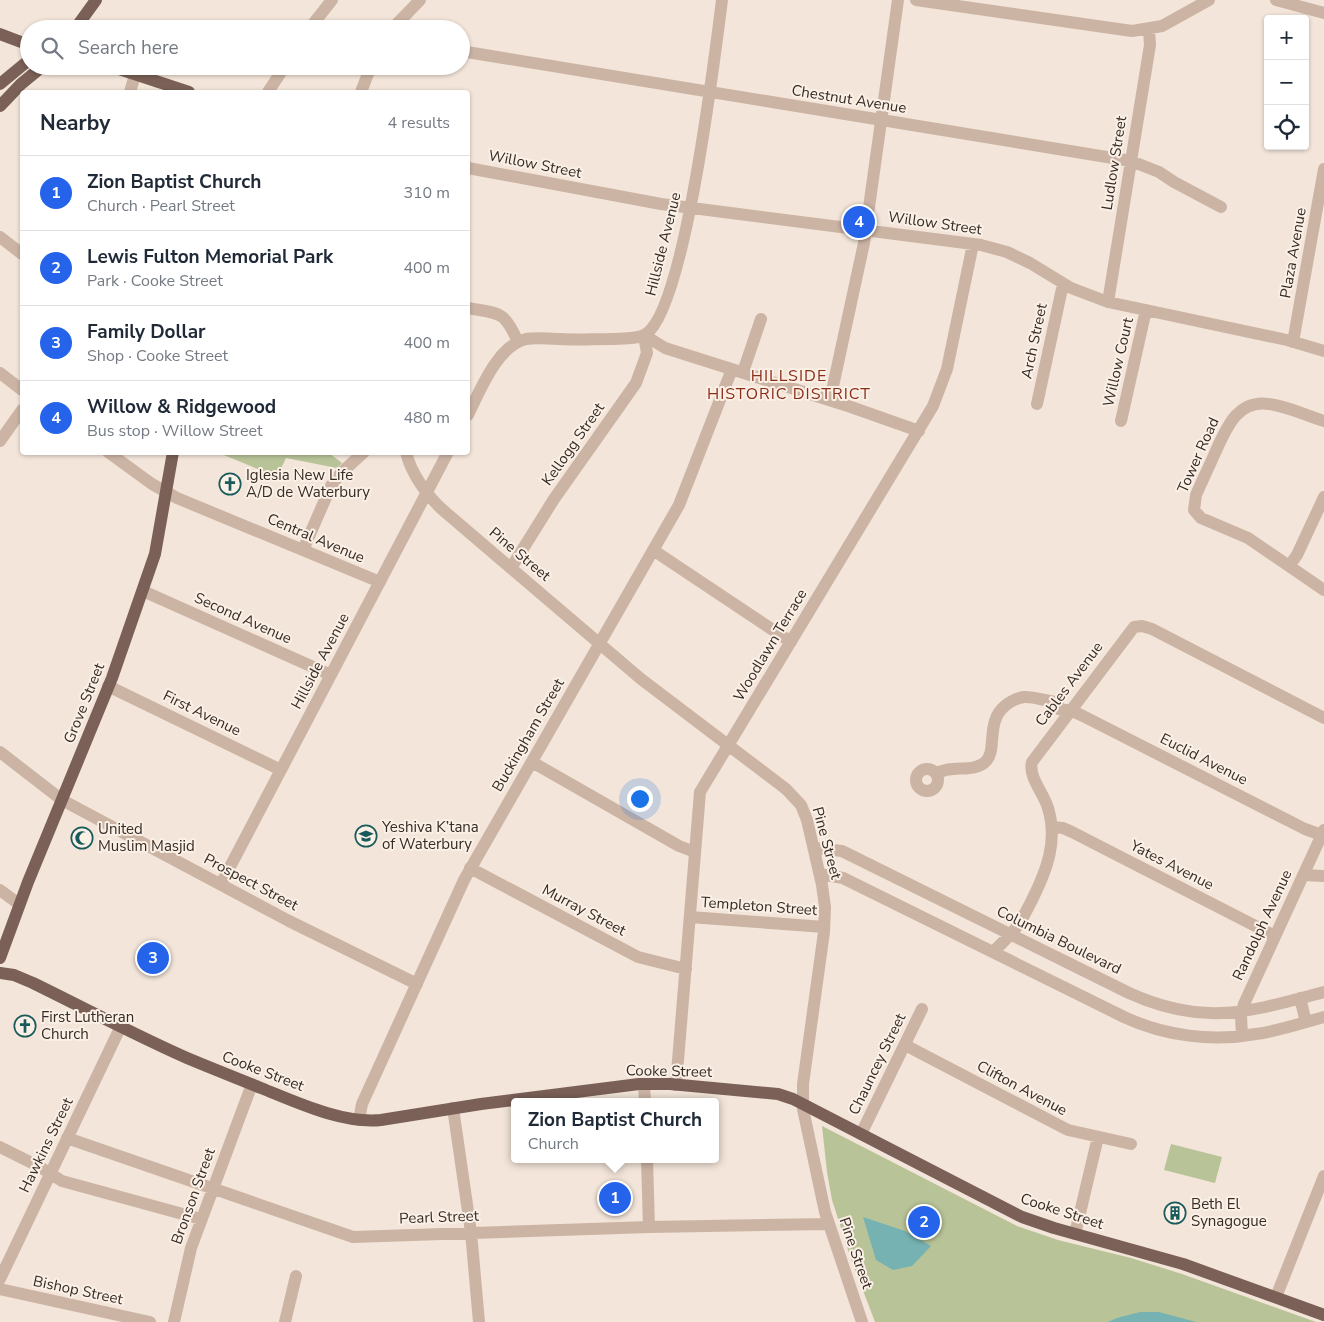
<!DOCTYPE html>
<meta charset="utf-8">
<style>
body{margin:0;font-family:"Nunito Sans",sans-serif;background:#f6f6f7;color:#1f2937}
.controls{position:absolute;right:15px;top:15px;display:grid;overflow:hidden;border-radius:5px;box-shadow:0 1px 4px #0004}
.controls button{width:45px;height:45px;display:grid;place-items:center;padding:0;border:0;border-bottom:1px solid #e0e1e3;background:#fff;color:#1f2937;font:25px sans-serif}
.you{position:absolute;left:639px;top:798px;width:18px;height:18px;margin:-12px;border:4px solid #fff;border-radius:50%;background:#1a73e8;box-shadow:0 0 0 8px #1a73e833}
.badge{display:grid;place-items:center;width:32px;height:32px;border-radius:50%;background:#2563eb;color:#fff;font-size:16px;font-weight:700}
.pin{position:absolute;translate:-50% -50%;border:2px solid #fff;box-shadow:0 1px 5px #0006}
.popup{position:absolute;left:511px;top:1098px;width:208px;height:65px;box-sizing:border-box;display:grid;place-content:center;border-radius:5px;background:#fff;filter:drop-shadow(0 1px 4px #0005);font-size:16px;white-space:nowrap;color:#747a83}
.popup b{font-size:19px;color:#1f2937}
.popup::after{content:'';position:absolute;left:50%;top:100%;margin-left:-10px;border:10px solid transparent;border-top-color:#fff}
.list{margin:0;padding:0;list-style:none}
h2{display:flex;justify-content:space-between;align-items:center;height:65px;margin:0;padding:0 20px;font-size:21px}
h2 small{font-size:16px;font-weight:400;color:#747a83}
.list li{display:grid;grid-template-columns:32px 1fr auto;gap:15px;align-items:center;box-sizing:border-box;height:75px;padding:0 20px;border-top:1px solid #e0e1e3}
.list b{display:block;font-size:19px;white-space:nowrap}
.list p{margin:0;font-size:16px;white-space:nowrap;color:#747a83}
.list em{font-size:16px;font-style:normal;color:#747a83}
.icon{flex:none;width:28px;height:28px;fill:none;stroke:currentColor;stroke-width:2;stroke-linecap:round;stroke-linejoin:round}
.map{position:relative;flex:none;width:1324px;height:1322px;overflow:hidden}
.search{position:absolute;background:#fff;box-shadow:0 1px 4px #0004;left:20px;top:20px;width:450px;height:55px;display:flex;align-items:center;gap:12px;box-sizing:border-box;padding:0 18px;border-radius:28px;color:#747a83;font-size:19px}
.panel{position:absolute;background:#fff;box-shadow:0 1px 4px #0004;left:20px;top:90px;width:450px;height:365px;border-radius:5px}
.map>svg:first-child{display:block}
</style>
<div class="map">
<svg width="1324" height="1322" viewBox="0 0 1324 1322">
<rect width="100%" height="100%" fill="#f3e5d9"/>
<path fill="#b8c398" d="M219,453H329L342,463L337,468L286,458L277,477Z
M822,1126L1017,1226L1058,1240L1131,1258L1182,1274L1316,1322H875L851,1259L832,1200L827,1172Z
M1171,1144L1222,1157L1215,1183L1164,1170Z"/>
<path fill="#76b2b1" d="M863,1217L905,1231L931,1246L912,1266L893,1270L876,1260Z
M1140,1312H1159L1196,1322H1108L1117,1318Z"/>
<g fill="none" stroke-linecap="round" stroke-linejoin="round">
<path stroke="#ccb4a4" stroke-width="12" d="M916,0L1132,31L1162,26L1209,0
M1276,0L1324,13
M246,29L247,26
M309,29L332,0
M392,29L420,0
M461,51L1131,161L1159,172L1174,182L1221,207
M130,92L135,75
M268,92L285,66
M361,92L371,66
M468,168L661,204L981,245L1007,252L1030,263L1071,288L1108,302L1287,340L1324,351
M0,237L22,254
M1108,302L1150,45L1149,30
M468,308C500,314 504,310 518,342
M644,335L665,348L851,407L919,431
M1293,342L1324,169
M743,372L761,319
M0,373L22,390
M830,400L864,243L898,0
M1037,404L1063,284
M468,415C480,391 497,346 526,339C536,337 549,339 560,339C576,340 593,339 609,339C620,338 637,340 646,334C685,308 715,54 722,0
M1121,421L1146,310
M1324,421C1306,416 1288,406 1269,404C1237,399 1226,429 1215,453C1209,467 1202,481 1196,495L1194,510L1201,518L1248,538L1324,590
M0,441L22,410
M108,452L152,484L177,498L380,582
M406,452C411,474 428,497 444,511L641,679L786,789L801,805L807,820L822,885L825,907L824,932L803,1084V1109L825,1212L862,1322
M303,550L331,486L341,473L364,452
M653,550L791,642
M1289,566L1297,555L1324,497
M511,568L554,499L636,383L647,353L644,335
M143,591L331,675
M108,686L281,770
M1051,702C1056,710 1061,710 1069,710C1074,711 1080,715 1085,717L1305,829L1324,836
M0,752L62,800L289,921L417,984
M532,762L679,846L695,852
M916 780a11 11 0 1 1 22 0a11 11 0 1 1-22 0Z
M936,774C951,764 971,773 984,763C999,752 984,722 1006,705C1011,701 1017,698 1024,697C1035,696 1046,702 1058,702
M1052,827L1063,828L1072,832L1275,936
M814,848L842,851L1129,993C1204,1027 1249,1012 1324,992
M470,868L638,957L686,969
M820,874L843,878L1124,1017C1165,1036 1212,1042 1256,1034C1279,1031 1302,1023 1324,1017
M1303,875L1324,876
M221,884L448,452
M0,890L19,904
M690,917L824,927
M993,952C1002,943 1012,934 1019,924C1024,916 1028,908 1032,900C1047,870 1058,841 1048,808C1044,793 1028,777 1032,762L1134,627L1142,626L1152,629L1324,718
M1300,998L1306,1022
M1242,1036L1241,1016L1244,1004L1324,830
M905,1045L1068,1130L1131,1144
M644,1084L645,1102
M676,1085L700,792L933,406L947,369L973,244
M453,1108L471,1232L479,1322
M359,1120L362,1104L464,880L679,505L732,369
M861,1134L922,1009
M67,1138L353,1237L649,1227L828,1224
M0,1147L40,1167L62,1181L201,1219
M647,1159L649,1227
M1075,1234L1098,1137
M0,1279L121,1026
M0,1289L150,1322
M1276,1297L1324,1176
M174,1322L191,1248L252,1084
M285,1322L296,1276"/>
<path stroke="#7a6056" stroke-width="12" d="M75,29L96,0
M0,34L29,45
M110,66L189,92
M0,84L29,60
M0,106L21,84L43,66
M0,958L28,882L112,678L155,554L173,452
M0,973L14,975L33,983C84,1008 135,1035 187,1058C211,1068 236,1078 261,1088C296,1102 342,1124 381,1120L481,1104L639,1084H670L778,1094L793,1099L1022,1217L1054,1228L1183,1264L1324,1315"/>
</g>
<defs>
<g id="church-ring" transform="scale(1.125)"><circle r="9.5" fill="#fbf0e6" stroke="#195b5b" stroke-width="1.5"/><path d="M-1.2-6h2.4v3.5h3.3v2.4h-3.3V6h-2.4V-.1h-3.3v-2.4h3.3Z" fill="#195b5b"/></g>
<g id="school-ring" transform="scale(1.125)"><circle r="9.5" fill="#fbf0e6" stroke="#195b5b" stroke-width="1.5"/><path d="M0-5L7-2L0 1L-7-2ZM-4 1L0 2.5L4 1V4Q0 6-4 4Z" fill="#195b5b"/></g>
<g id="mosque-ring" transform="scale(1.125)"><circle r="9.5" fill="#fbf0e6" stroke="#195b5b" stroke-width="1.5"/><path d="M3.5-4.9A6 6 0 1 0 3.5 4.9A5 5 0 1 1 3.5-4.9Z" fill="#195b5b"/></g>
<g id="building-ring" transform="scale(1.125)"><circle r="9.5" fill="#fbf0e6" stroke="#195b5b" stroke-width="1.5"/><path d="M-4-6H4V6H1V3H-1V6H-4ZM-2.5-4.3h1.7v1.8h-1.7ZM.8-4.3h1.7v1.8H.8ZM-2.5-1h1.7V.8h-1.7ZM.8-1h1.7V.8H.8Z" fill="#195b5b"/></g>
</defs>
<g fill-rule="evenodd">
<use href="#church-ring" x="230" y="484"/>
<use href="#school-ring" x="366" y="836"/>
<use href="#mosque-ring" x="82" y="838"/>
<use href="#church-ring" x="25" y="1026"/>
<use href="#building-ring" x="1175" y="1213"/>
</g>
<g text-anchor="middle" stroke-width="4" stroke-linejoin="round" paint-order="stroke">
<g font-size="15" fill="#372b26" stroke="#fbf0e6">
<text transform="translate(849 99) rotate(9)" y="5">Chestnut Avenue</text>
<text transform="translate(1114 163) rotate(-81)" y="5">Ludlow Street</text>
<text transform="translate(535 164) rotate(11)" y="5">Willow Street</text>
<text transform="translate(935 223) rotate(8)" y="5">Willow Street</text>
<text transform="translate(663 244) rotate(-76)" y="5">Hillside Avenue</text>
<text transform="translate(1293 253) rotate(-80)" y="5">Plaza Avenue</text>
<text transform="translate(1034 341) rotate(-78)" y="5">Arch Street</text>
<text transform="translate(1118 362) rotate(-77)" y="5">Willow Court</text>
<text transform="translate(573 444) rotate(-55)" y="5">Kellogg Street</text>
<text transform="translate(1198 455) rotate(-66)" y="5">Tower Road</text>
<text transform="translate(316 538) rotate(23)" y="5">Central Avenue</text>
<text transform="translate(520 554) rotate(40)" y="5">Pine Street</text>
<text transform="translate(243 618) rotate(24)" y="5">Second Avenue</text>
<text transform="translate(770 645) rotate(-59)" y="5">Woodlawn Terrace</text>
<text transform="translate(320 661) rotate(-62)" y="5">Hillside Avenue</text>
<text transform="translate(1069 684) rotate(-53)" y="5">Cables Avenue</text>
<text transform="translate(84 703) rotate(-68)" y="5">Grove Street</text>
<text transform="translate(202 713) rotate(26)" y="5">First Avenue</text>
<text transform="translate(528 735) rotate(-60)" y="5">Buckingham Street</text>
<text transform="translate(1204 759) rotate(27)" y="5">Euclid Avenue</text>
<text transform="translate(827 843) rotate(75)" y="5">Pine Street</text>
<text transform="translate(1172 865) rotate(27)" y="5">Yates Avenue</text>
<text transform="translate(251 882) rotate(28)" y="5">Prospect Street</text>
<text transform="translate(759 906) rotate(4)" y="5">Templeton Street</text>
<text transform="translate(584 910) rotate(28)" y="5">Murray Street</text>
<text transform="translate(1262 925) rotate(-65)" y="5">Randolph Avenue</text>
<text transform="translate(1059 940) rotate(26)" y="5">Columbia Boulevard</text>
<text transform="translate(877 1064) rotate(-64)" y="5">Chauncey Street</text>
<text transform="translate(263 1071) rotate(21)" y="5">Cooke Street</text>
<text transform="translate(669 1071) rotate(1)" y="5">Cooke Street</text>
<text transform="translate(1022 1088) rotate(28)" y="5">Clifton Avenue</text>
<text transform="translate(46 1145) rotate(-64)" y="5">Hawkins Street</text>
<text transform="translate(193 1196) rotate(-70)" y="5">Bronson Street</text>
<text transform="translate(1062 1211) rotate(18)" y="5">Cooke Street</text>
<text transform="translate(439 1217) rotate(-2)" y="5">Pearl Street</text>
<text transform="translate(856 1253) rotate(71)" y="5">Pine Street</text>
<text transform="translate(78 1290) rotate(12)" y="5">Bishop Street</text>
</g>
<g font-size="15" fill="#372b26" stroke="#fbf0e6" text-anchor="start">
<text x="246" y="480">Iglesia New Life<tspan x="246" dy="17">A/D de Waterbury</tspan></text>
<text x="382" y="832">Yeshiva K’tana<tspan x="382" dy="17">of Waterbury</tspan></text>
<text x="98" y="834">United<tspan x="98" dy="17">Muslim Masjid</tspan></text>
<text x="41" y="1022">First Lutheran<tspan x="41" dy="17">Church</tspan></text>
<text x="1191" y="1209">Beth El<tspan x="1191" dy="17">Synagogue</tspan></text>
</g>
<g font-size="16" letter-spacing="1" fill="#8c2d1a" stroke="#fbf0e6">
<text x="789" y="381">HILLSIDE<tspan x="789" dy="18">HISTORIC DISTRICT</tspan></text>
</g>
</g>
</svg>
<div class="controls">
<button>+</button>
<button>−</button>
<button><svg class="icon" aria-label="locate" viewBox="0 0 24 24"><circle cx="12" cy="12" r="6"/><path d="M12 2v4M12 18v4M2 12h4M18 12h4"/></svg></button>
</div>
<div class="you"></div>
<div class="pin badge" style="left:615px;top:1198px">1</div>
<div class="popup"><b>Zion Baptist Church</b>Church</div>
<div class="pin badge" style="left:924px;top:1222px">2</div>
<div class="pin badge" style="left:153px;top:958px">3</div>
<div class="pin badge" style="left:859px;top:222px">4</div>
<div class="search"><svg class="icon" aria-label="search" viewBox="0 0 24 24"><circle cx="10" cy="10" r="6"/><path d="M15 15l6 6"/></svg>Search here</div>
<section class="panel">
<h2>Nearby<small>4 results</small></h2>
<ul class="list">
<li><span class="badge">1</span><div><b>Zion Baptist Church</b><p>Church · Pearl Street</p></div><em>310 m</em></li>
<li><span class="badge">2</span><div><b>Lewis Fulton Memorial Park</b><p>Park · Cooke Street</p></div><em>400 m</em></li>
<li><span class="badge">3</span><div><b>Family Dollar</b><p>Shop · Cooke Street</p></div><em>400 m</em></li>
<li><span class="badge">4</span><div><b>Willow &amp; Ridgewood</b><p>Bus stop · Willow Street</p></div><em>480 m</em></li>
</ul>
</section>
</div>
